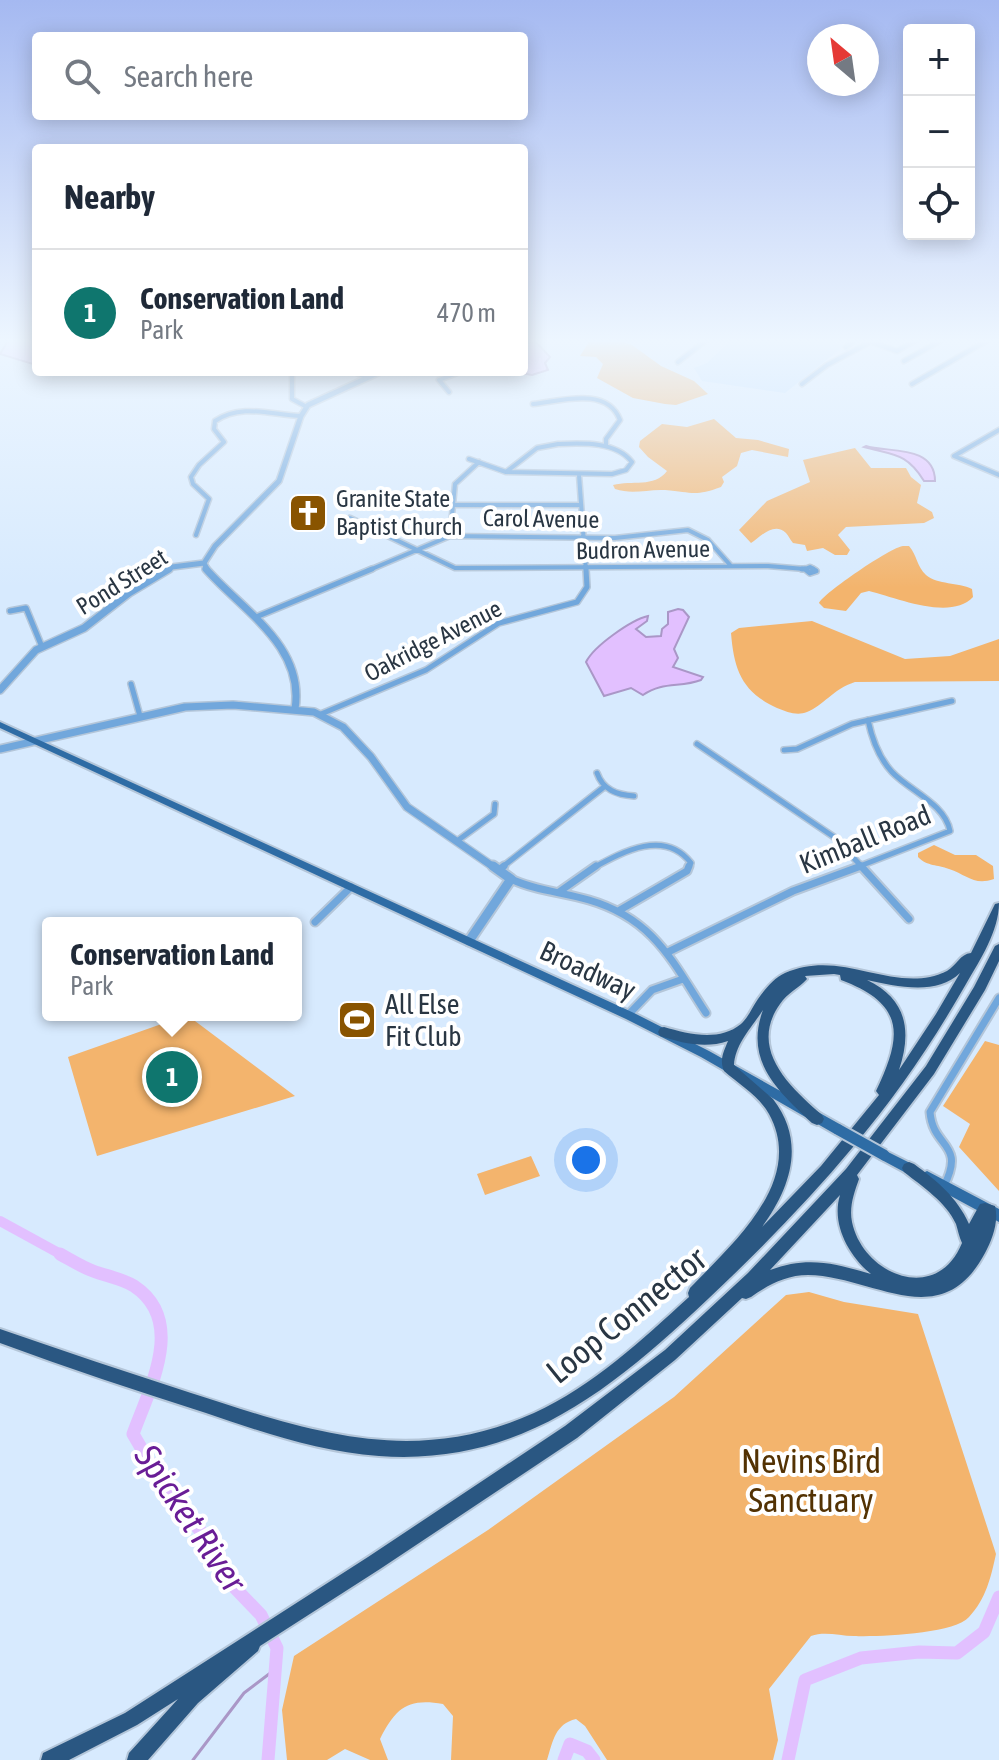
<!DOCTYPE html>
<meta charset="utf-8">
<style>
body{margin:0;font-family:"Asap Condensed",sans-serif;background:#f6f6f7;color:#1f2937}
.controls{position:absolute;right:24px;top:24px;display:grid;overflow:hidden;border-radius:8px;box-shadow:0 4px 20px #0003}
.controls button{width:72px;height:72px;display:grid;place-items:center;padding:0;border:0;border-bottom:2px solid #e0e1e3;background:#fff;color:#1f2937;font:40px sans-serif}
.compass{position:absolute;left:807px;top:24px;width:72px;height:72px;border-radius:50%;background:#fff;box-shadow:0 4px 20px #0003;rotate:331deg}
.you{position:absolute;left:586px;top:1160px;width:28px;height:28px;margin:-20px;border:6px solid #fff;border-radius:50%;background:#1a73e8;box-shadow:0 0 0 12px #1a73e833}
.badge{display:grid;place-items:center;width:52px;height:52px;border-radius:50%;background:#0f766e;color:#fff;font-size:26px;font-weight:700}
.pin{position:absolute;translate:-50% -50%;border:4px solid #fff;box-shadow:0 2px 8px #0006}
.popup{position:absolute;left:42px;top:917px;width:260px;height:104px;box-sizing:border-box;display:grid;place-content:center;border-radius:8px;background:#fff;filter:drop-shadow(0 2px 6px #0005);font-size:26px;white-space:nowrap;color:#747a83}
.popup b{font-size:30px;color:#1f2937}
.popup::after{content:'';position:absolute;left:50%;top:100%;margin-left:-16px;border:16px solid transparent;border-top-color:#fff}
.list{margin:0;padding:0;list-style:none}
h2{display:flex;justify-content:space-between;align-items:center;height:104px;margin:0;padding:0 32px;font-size:34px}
h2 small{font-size:26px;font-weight:400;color:#747a83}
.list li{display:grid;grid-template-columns:52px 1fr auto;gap:24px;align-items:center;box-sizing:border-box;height:128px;padding:0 32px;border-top:2px solid #e0e1e3}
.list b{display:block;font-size:30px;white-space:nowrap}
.list p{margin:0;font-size:26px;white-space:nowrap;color:#747a83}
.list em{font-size:26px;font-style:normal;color:#747a83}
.icon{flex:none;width:44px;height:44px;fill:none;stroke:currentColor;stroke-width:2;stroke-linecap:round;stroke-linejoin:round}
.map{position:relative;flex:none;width:999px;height:1760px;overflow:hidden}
.search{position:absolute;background:#fff;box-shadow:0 4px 20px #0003;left:32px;top:32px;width:496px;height:88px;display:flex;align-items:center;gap:20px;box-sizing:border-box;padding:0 28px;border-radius:8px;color:#747a83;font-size:30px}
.panel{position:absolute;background:#fff;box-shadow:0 4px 20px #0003;left:32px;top:144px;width:496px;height:232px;border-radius:8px}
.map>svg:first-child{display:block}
</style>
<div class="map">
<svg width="999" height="1760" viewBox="0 0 999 1760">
<rect width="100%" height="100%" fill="#d7eafe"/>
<path fill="#c0dffe" d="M730,341H833L844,346L785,393L702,381L694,368L707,363Z"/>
<path fill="#f3b46d" d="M589,342L621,341L632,345L661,366L694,381L708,394L676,405L665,404L633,398L597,378L603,364L596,357L580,356Z
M714,419L736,438L758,440L789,449L788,457L752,450L741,453L737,466L722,477L724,482L721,487C694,497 692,492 665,490C647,489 633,495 615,489L613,485C632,480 654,488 667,471L648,457L639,447L640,441L662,424L687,427Z
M855,448L871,468H906L911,477L921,485L917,503L932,512L934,518L924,523L846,527L838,535L850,550L847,555H835L823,548L807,551L805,545L793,543C790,540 789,536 786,533C774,521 760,537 751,543L739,530L767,501L810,482L803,460Z
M903,546H909C917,555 917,567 926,575C938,585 958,582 972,589L973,597C951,621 897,598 869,591L861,593L846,611L824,608L819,603C824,593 891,547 903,546Z
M812,621L905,659L950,656L999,639V681L855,682C833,689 823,706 807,712C797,716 787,712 777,708C742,692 734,670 731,633L739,628Z
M934,845L955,855H976L993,866L994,879C974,886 967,875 949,869C937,864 928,867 918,857V853Z
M187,1015L295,1096L97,1156L68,1057Z
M985,1041L999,1045V1191L959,1147L970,1124L943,1106Z
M531,1156L540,1176L485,1195L477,1174Z
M809,1292L844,1302L918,1314L996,1554C991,1577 986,1599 969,1617C954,1634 878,1637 854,1636C839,1636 825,1631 811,1636L769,1689L778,1740L773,1760H607L585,1726L576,1719C555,1724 553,1741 547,1760H451L453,1716L443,1704C407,1698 396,1708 380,1739L388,1760H370L345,1749L327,1760H287L282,1710L294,1656L488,1530L674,1397L786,1295Z"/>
<path fill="#e2c0ff" stroke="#aa97c7" stroke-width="2" d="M8,341H36V365L0,354Z
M535,341L550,357L545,363L548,370L532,375L515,372H524V344Z
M866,446C887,453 935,444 935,481H924C907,453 894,455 864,447Z
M678,609L683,610L689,617L674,649L678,658L673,667L703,677L701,680C680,688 663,681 643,695L631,688L604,696L586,662C594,646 631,620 648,616L647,621L636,629L646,637L661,636L662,629L668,624V612Z"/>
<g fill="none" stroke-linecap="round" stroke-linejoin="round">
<path stroke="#aa97c7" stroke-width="3" d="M193,1760L244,1693L273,1671"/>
<path stroke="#e2c0ff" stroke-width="10" d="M0,1221L64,1256"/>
<path stroke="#e2c0ff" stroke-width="13" d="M60,1254C71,1260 82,1267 93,1271C106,1276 123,1279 134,1286C187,1321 149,1389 133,1434L157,1475L215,1550L235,1588L261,1615L277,1648L268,1760
M564,1760L570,1744L587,1751L594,1760
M788,1760L805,1680L861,1658L919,1652L957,1653L984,1632L999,1597"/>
<g stroke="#b4c6d9" stroke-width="7">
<path id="minor-far2" d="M872,342L897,351L914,341
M846,347L853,341
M904,361L940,341
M678,362L705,341
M292,372V399L307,407
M355,372L367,378
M802,384L827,365L872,341
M912,384L986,341
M449,392L439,380L460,372
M533,404C561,401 607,386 620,420L606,439V445
M999,430L954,456L999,475
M558,444C582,443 616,441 632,462L626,470L612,474L506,472L537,448Z
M469,459L506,472
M579,475L586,571
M453,505H581
M350,518L455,568L768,566L805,569
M196,535L209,499L193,484L191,477L199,465L224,442L214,429L215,421C242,403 271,415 301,416
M450,536L455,484L479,462
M805,569L810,567L816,571
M367,571L450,536L615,538L688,530L708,540L731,566"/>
</g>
<g stroke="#b4c6d9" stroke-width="8">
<path id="minor-far1" d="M802,569H805
M805,569L810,573L816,571L813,569
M10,611L26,608L42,647
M256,617L372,569
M131,684L140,716
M321,714L426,670L499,623L577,602L587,587L586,569
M697,744L834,837L863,868
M784,750L797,749L852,724L952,701
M597,773C603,790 617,795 634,796
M457,841L494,814L495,804
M501,868L604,787
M593,868C624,851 665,829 691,863L688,868
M855,868L950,831C945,804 910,791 892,772C879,758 872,739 868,720"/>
</g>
<g stroke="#b4c6d9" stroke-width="11">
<path id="minor" d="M861,866L909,919
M499,870L504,866
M511,879C536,891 563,892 589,900C654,919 672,961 706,1013
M559,892L596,866
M620,910L687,871L689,866
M315,922L351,887
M668,952L793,891L861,866
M628,1015L652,990L683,979
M944,1186C966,1142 933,1149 930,1112L999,998"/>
</g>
<g stroke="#b4c6d9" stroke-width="8">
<path id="tertiary-far2" d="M204,563L215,546L279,481L301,416L308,405L380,372
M204,563L208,571
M166,571L172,567L204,563"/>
</g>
<g stroke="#b4c6d9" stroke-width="10">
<path id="tertiary-far1" d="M206,569C243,611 305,646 295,709
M0,690L36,650L84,628L129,593L169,569
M0,749L185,707L233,705L314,712L343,727L371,757L407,807L495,868"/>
</g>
<g stroke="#b4c6d9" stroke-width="13">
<path id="tertiary" d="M469,941L511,879L493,866"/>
</g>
<g stroke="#b4c6d9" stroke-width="4">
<path id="primary" d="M0,722L634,1013L709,1051L843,1126L845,1130L843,1134L839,1135L835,1134L701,1057L626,1019L0,728Z
M884,1150L916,1166L918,1170L916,1174L912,1176L908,1174L880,1159L878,1155L880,1151Z
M927,1171L999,1209V1222L923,1181L921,1177L923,1173Z"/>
</g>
<g stroke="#b4c6d9" stroke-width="4">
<path id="motorway" d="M999,903C999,931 980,960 966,984C933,1042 896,1096 853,1147C808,1201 759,1251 708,1299C611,1390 520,1466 379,1456C319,1452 262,1432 206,1413C137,1391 68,1368 0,1343V1329C63,1351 127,1372 191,1393C309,1431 412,1468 534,1413C593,1386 642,1340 689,1297L688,1293L690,1288C732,1244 806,1181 769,1114C759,1096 739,1084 724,1071C719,1060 724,1051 728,1041C705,1049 682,1043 660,1036L658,1032L660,1028L664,1027C688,1034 719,1042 741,1024C748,1018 753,1006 758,999C765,989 774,978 785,973C837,950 881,986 930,977C935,976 943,973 947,971C957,965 960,954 971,953L995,904ZM960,973L936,1014L899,1070C912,1031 907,999 867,980C895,986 937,996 960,973ZM834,974L840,975L841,980C905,1004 903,1035 876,1091L879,1095L821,1166L762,1227C791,1187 806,1142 773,1099L734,1065C735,1044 752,1027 763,1010C744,1061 778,1091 812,1123L817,1125L822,1123L824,1119L822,1115C790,1087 748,1049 780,1004C787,993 799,988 807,979L805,976Z
M999,944V961L985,990L934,1074L857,1175L859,1179C854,1193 849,1207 852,1222C863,1275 937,1305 962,1243C959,1237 958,1230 956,1224C946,1202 923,1187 904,1172L902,1168L904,1164L909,1162L914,1164C937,1181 957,1197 969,1224L980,1204L985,1203L995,1206C999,1222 992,1240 985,1253C941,1336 874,1276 808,1275C786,1275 768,1285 751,1297L746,1299L742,1298L675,1360L577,1438L380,1569L260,1646L258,1651L198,1703L148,1760H127L129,1753L178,1699L137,1725L69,1760H41L43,1753L125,1713L368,1557L565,1426L665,1350L748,1273L846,1169L926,1066L974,987L995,946ZM840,1195C831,1224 849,1256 871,1274C834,1263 807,1256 770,1270Z"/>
</g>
<use href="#minor-far2" stroke="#71a7dc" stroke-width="4"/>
<use href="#minor-far1" stroke="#71a7dc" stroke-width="5"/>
<use href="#minor" stroke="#71a7dc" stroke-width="7"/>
<use href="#tertiary-far2" stroke="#71a7dc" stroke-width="5"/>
<use href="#tertiary-far1" stroke="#71a7dc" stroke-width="7"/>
<use href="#tertiary" stroke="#71a7dc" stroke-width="9"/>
<use href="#primary" fill="#2e6ca5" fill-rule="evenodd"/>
<use href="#motorway" fill="#2a5782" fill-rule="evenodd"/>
<g stroke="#b4c6d9" stroke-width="15" stroke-linecap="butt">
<path id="primary-bridge" d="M839,1130L884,1155"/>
</g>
<use href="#primary-bridge" stroke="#2e6ca5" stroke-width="11"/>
</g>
<linearGradient id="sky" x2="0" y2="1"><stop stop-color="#a5b9f1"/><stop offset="0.58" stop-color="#edf6ff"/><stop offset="1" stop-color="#edf6ff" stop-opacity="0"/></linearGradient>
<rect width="999" height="588" fill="url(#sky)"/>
<defs>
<g id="church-square" transform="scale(2)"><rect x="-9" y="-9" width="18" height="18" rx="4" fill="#895400" stroke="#fff"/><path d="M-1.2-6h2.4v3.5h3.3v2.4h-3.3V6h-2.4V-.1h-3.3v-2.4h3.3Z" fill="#fff"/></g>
<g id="stadium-square" transform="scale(2)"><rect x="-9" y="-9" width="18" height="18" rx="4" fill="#895400" stroke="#fff"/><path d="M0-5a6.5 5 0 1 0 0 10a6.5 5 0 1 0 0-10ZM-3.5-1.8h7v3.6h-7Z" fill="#fff"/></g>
</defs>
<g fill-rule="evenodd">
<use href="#church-square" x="308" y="513"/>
<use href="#stadium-square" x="357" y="1020"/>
</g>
<g text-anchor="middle" stroke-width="8" stroke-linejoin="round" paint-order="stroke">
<g font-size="24" fill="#293643" stroke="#fff" text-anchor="start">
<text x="336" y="507">Granite State<tspan x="336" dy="28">Baptist Church</tspan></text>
</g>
<g font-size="24" fill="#293643" stroke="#fff">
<text transform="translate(541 519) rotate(1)" y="8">Carol Avenue</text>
<text transform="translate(643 550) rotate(-1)" y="8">Budron Avenue</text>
<text transform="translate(122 582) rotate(-32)" y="8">Pond Street</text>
<text transform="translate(433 641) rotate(-27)" y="8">Oakridge Avenue</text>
</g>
<g font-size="28" fill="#293643" stroke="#fff">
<text transform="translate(865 839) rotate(-22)" y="10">Kimball Road</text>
<text transform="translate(588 970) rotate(25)" y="10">Broadway</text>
</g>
<g font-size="28" fill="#293643" stroke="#fff" text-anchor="start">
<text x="385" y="1014">All Else<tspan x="385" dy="32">Fit Club</tspan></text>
</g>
<g font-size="34" fill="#293643" stroke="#fff">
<text transform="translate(626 1315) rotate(-39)" y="12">Loop Connector</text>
</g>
<g font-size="34" fill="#533203" stroke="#fff">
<text x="811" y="1473">Nevins Bird<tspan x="811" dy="39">Sanctuary</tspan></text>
</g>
<g font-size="36" font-style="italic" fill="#691d96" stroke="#fff">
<text transform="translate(191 1518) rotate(56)" y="13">Spicket River</text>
</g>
</g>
</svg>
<div class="controls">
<button>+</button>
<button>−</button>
<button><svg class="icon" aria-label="locate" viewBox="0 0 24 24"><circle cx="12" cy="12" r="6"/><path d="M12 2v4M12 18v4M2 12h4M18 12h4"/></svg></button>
</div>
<svg class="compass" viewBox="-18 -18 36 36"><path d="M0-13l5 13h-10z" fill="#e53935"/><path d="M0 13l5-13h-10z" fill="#747a83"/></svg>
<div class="you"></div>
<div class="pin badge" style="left:172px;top:1077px">1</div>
<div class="popup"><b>Conservation Land</b>Park</div>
<div class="search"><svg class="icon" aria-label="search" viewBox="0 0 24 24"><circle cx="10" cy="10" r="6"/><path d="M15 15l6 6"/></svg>Search here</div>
<section class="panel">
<h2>Nearby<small></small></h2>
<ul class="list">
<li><span class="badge">1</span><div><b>Conservation Land</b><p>Park</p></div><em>470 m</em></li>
</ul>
</section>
</div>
